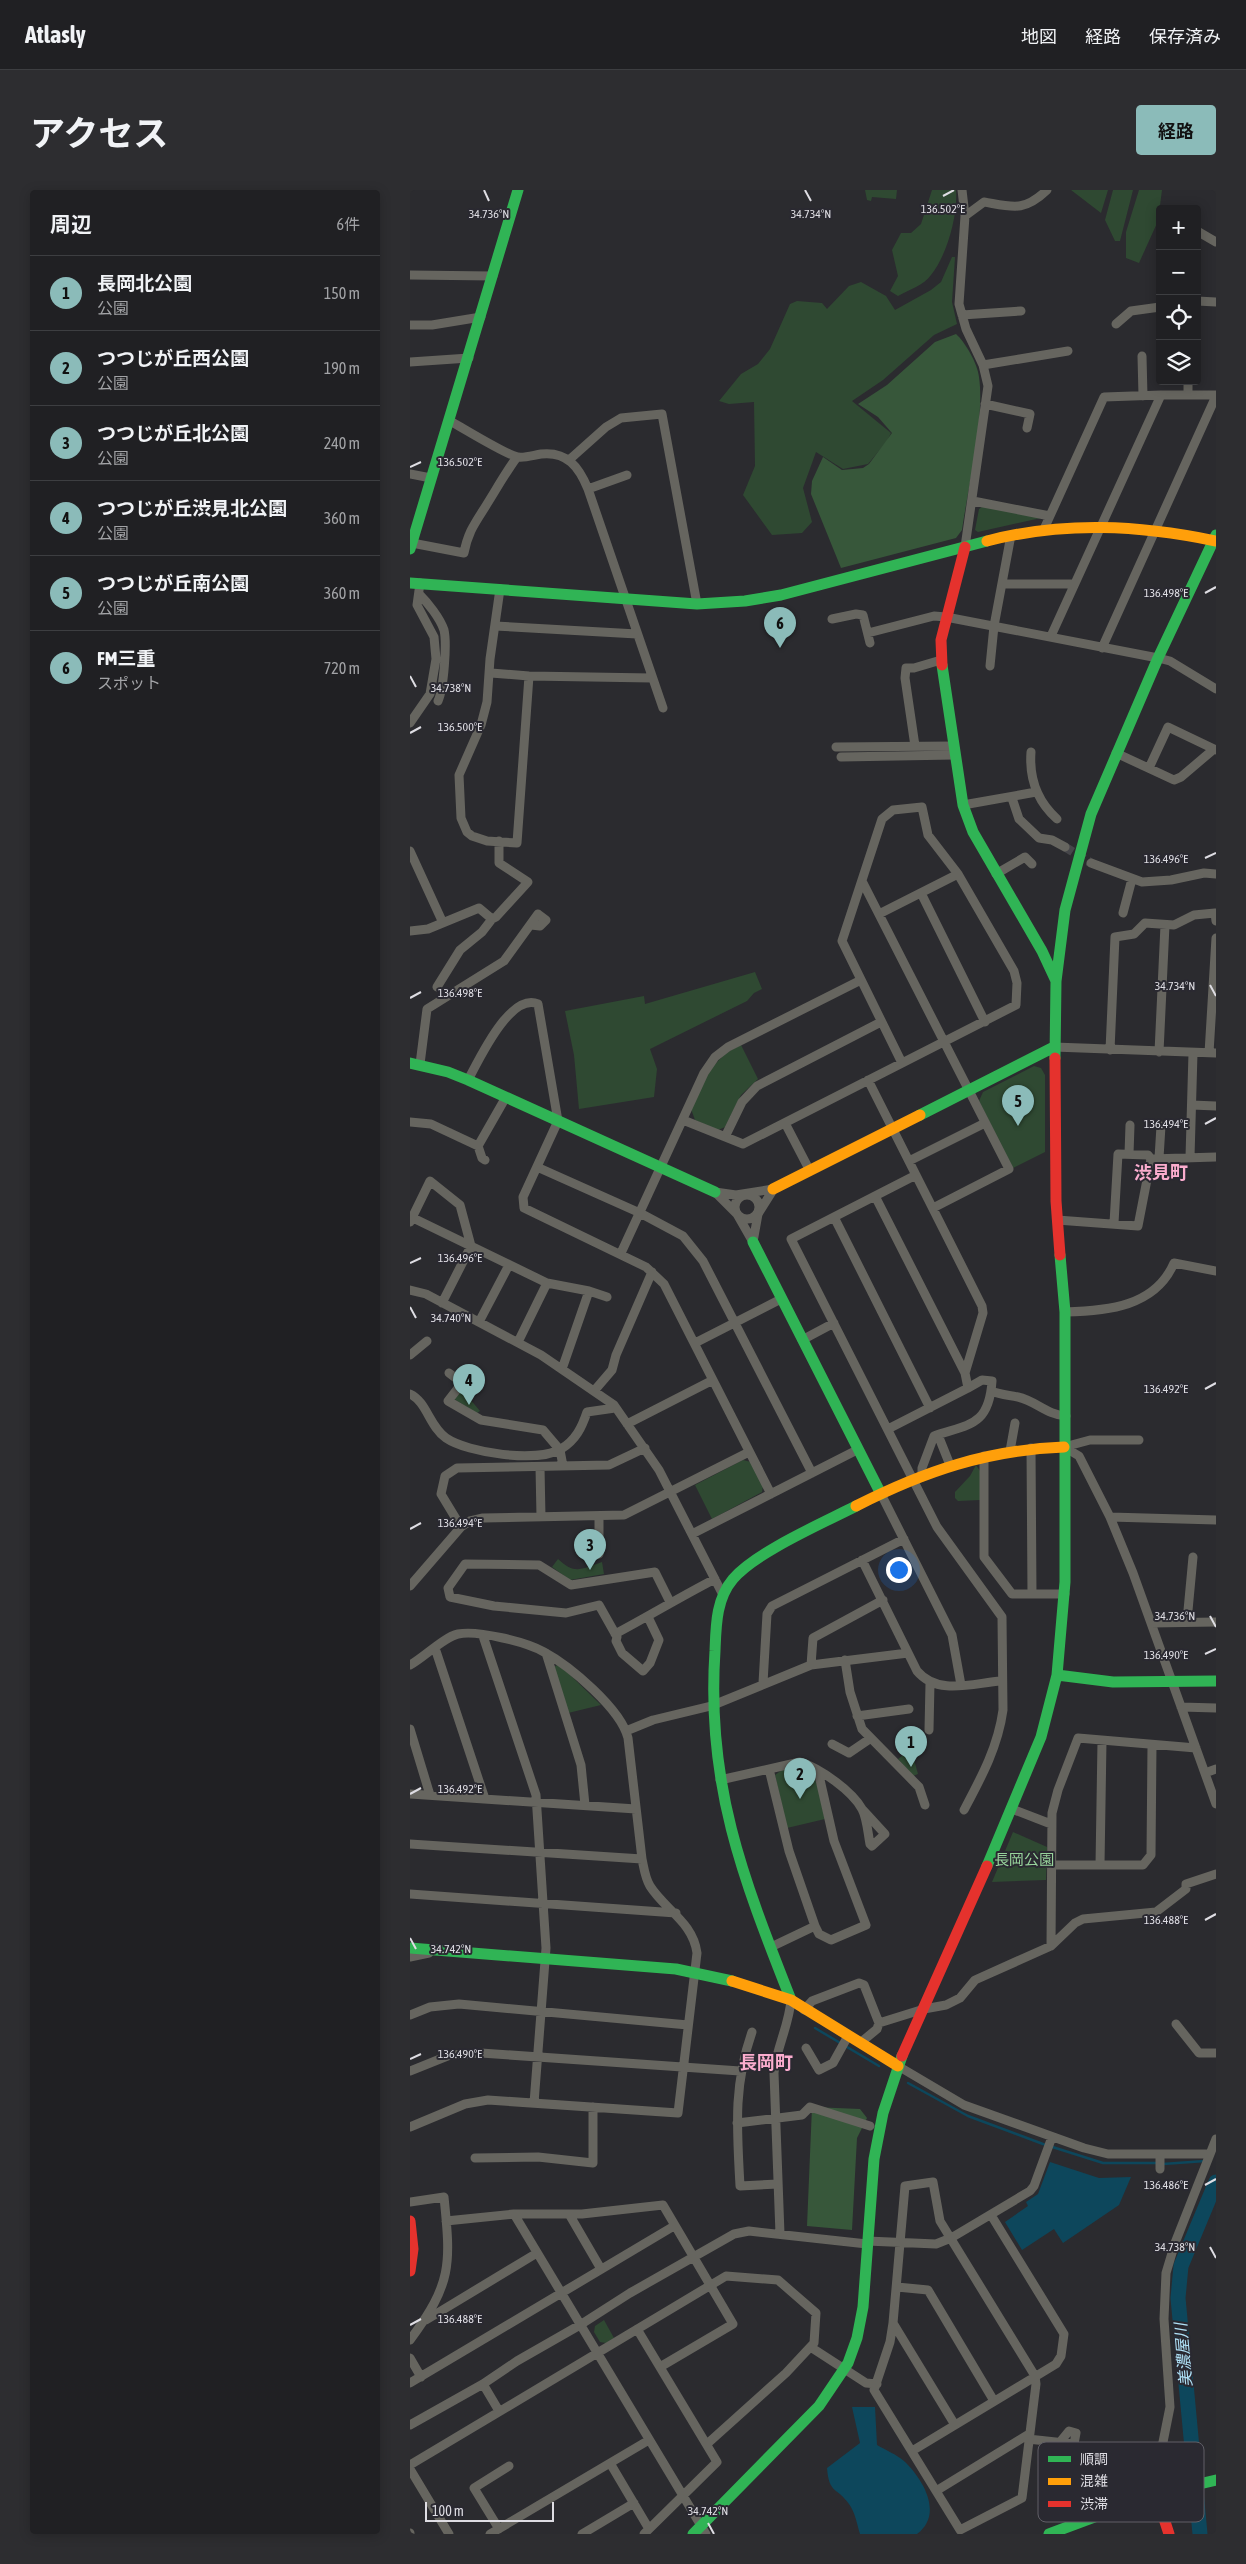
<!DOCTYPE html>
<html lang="ja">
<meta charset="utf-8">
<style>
body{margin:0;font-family:"Asap Condensed","Noto Sans JP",sans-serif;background:#2d2d30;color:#f1f3f6}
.controls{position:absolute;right:15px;top:15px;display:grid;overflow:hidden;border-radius:5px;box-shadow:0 2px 12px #0003}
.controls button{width:45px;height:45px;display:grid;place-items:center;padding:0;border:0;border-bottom:1px solid #3d3e41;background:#202023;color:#f1f3f6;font:25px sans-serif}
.scale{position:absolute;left:15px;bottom:12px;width:129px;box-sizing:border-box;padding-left:5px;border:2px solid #dedde3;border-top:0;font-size:14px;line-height:18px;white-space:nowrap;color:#dedde3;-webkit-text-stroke:4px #2a2931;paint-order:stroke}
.you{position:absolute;left:488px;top:1379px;width:18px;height:18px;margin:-12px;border:4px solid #fff;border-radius:50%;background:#1a73e8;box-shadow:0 0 0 8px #1a73e833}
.badge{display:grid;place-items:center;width:32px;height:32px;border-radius:50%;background:#8bbbb9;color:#111;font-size:16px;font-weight:700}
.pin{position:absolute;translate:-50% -41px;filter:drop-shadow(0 1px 2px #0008)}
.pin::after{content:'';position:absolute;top:26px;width:18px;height:15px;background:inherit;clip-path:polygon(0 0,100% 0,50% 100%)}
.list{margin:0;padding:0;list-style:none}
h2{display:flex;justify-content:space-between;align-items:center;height:65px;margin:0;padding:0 20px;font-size:21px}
h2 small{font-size:16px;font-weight:400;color:#a2a3a6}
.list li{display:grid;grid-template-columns:32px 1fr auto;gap:15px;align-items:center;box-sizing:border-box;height:75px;padding:0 20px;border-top:1px solid #3d3e41}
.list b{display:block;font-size:19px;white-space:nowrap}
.list p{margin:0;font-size:16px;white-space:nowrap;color:#a2a3a6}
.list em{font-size:16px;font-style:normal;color:#a2a3a6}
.icon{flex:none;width:28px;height:28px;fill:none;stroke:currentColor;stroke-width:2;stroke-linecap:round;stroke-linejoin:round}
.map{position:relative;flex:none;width:806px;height:2344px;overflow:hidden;border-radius:5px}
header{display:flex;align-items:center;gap:30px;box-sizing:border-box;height:70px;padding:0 25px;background:#202023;border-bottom:1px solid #3d3e41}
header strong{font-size:24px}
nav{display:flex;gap:28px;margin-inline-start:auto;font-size:18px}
.intro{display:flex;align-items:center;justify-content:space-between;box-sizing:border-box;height:120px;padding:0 30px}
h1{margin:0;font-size:35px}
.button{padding:12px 22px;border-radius:5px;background:#8bbbb9;color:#111;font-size:18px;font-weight:700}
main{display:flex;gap:30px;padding:0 30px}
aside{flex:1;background:#202023;border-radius:5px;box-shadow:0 2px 12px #0003}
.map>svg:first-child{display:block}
</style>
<header>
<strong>Atlasly</strong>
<nav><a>地図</a><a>経路</a><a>保存済み</a></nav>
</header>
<div class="intro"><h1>アクセス</h1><a class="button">経路</a></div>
<main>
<aside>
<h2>周辺<small>6件</small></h2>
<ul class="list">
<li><span class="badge">1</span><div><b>長岡北公園</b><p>公園</p></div><em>150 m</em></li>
<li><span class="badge">2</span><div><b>つつじが丘西公園</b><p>公園</p></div><em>190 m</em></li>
<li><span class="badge">3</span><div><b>つつじが丘北公園</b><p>公園</p></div><em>240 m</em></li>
<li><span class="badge">4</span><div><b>つつじが丘渋見北公園</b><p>公園</p></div><em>360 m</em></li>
<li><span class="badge">5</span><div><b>つつじが丘南公園</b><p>公園</p></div><em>360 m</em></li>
<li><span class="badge">6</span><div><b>FM三重</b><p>スポット</p></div><em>720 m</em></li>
</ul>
</aside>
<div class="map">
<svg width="806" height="2344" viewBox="0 0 806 2344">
<rect width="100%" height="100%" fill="#2b2b2f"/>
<path fill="#2f4932" d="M455,0H487L486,9L462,7L461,11L457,10Z
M522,0H546C548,25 537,65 521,85C514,95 499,100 488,106L480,101L488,86L482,60L491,43H501L511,34Z
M661,0H698L691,23Z
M703,0H723L710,51H705L695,30Z
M729,0H752L748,31L729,73L716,68V42Z
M542,67H545L542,112L547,134L524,145L473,190L442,211L481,243L477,251L458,274L433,279L406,262L393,298L402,332L392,343L362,345L333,305L345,276L344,212L319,214L309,211L331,184L348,174L360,159L380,114L387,111L412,113L417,119L439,96L451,92L476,106L485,120L521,100L531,92Z
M573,316L631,328L568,342L565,340L569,319Z
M345,782L352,799L344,803L337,811L240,859L247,879L244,907L169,919L164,865L155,821L234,806L235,814Z
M331,855L348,889L331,905L315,937L308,940L285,930L281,919C293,893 302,867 331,855Z
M624,876L631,878L635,885V962L603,978L569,911L573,902Z
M54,1196L59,1208L70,1221L67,1223L44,1209Z
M333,1270L341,1272L353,1296L352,1302L302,1329L285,1295Z
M566,1275L570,1281V1310L548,1311L545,1308V1302L560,1286Z
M148,1369C165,1385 171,1379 192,1372L194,1384L160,1390L142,1377Z
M147,1475L154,1479L191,1515L158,1523L143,1478Z
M501,1559L508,1584L503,1586L488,1569Z
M391,1575C410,1584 410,1611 415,1629L377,1638L365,1585L372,1580Z
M603,1642L637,1657L636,1690L582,1692Z
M194,2130L204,2148L196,2153L190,2152L184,2142L185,2136Z"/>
<path fill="#37573a" d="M546,144C555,152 568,174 569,187C575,229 558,297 552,340L546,348L431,378L401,304L402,291L413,267L432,280L453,278L459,274L482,243L468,227L448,214L477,195L525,152Z
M402,1917L450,1919L457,1928L447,1948L442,2040L397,2036Z"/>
<path fill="#0d475c" d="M640,1972L689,1988L721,1987L709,2015L653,2053L644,2039L612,2060L595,2032L618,2016L616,2012L628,2004Z
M442,2217H465L467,2255C476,2260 487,2265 494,2271C513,2289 534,2324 507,2344H450C447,2334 445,2322 439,2314C427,2297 419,2304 417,2278L450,2253Z"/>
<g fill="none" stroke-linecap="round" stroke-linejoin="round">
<path stroke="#0d475c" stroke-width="2.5" d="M405,1838L469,1876
M498,1893L558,1926L633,1954L693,1973H748
M753,1974L795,1971"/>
<path stroke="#0d475c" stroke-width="15" d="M790,2344L768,2108L771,2076L806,1992"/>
<path stroke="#46464a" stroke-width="9" stroke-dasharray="9 4.5" stroke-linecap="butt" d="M655,657L681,673"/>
<path stroke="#66655f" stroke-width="9" d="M552,0L555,26L549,114L556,139L573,175L578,196L555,357
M555,26L574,12C603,17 614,22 637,0
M787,41L806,52
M0,85L83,86
M787,111L806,112
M552,125L611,121
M706,134L721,121L750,117
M0,135H22L71,127
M732,166L733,206
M0,172L59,168
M573,175L658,161
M778,191V205
M575,214L620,224L617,238
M40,231C53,238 98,266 108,267C115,268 124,265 131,264C157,261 169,277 178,299L253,518
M159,270L196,237L211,228L252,224L287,414
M0,284L21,288
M178,299L217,285
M563,311L640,326
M634,339L694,207L751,205
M2,353L54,363C58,341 66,332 77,314C87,298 96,282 107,267
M592,394H664
M90,399L80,469L77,512L71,535L49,585L51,628L57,642L62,646L77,651L107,653L119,486
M9,404C18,413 30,428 34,440C37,453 34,498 28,511
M422,429L446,424L453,425L460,453
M85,436L227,444
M458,443L524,426L536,427L748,468L760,471L806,499
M641,446L751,205H806
M692,458L806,206
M580,476L584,436L601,345
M81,483L119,486L242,488
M0,533L20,504L26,469L24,447L7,415L10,393
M505,556L495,488L496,478H504L531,470
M426,557L543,556
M621,562C619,589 627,611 647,629
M706,563L764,590L771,587L804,559
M431,567L544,565
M739,578L758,537L806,560
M602,608L609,629L629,648L642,650L655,657
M553,615L626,602
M0,661L33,733
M681,673L732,692L761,690L794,683L806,684
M586,684L615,667L622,674
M452,691L599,979L523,1018
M511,703L575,832
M713,723L722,689
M469,724L548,684
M0,741L18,739L69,718L82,729L86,727L118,692L89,673V651
M27,797L50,760L72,742L82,729
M644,857L806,863
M700,860L705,747L724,744L735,733L764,735L784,725L805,723L806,731
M749,862L755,735
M799,863L806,748
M10,874L17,819L94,771L128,724L136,730L130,736L121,735
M58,890C69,870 100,802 128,814L148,931L113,1007L114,1018L236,1077L254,1094L361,1304
M458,890L572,1116L573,1123L555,1183
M782,915L806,916
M273,930L333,954L606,815L607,793L604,781L548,684L518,645L512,617L483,620L472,629L432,751L492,873
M0,932L21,934L68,956L96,907
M375,933L400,981
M315,947L332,912L347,896L471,832
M68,956L72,968L75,970
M719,964L720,935
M780,967L783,863
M749,968L751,936
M499,971L575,933
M127,977L230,1023L273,1046L293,1071L402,1283
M506,985L381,1049L527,1337L592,1427L593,1520C588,1557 571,1588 554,1620
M305,1002L327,1024L343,1052
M305,1002L326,1005L363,999
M325 1017a12 12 0 1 1 24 0a12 12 0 1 1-24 0Z
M465,1006L555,1183L558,1198L478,1239
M1,1027L137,1093L179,1101L152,1179
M424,1027L520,1218
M647,1030L728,1036L741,969L806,967
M0,1032L20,991L50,1015L61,1056L32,1113
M704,1033L708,964L738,965L741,969
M343,1052L348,1024L363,1000
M211,1063L294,883L305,867L318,857L451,790
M0,1100L16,1104L131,1165L204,1215L249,1280L312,1403
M179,1101L197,1107
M655,1122C697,1121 745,1117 764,1073L806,1081
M69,1132L99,1075
M392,1150L424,1133
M108,1152L137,1093
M285,1153L371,1109
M0,1165L17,1151
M39,1183L52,1193L38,1211L71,1230L133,1240L150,1260L153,1276
M184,1201L202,1180L206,1165L242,1082
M581,1201C591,1205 599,1205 608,1207C626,1211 637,1225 656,1226
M0,1204C17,1212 19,1236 36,1248C58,1263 127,1273 151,1259C166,1250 172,1237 177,1222L205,1218
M217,1234L303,1190
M528,1245L540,1275
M654,1257L669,1266L700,1327L723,1383L806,1614
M654,1257L680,1250H729
M621,1258L622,1404
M600,1261L605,1233
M574,1266V1367L602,1404H655
M130,1277L131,1327
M512,1287V1278L524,1246C558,1234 579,1237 582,1191L572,1190L558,1198
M471,1304L542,1445L551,1495
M700,1327L806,1330
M51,1337L31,1304L35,1286L47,1278L199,1275L235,1258
M282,1344L447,1260
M189,1364V1326
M452,1370L507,1481C528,1506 563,1493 591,1491
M0,1396L51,1337L60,1331L73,1328L214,1325L339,1262
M238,1427L249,1450L240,1473L233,1481L212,1463L206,1451L207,1447L189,1415L156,1423L84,1416L40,1407L38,1398L55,1374L129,1375L161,1395L245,1382L260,1412
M777,1431L783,1367
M741,1433L806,1432
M205,1444C239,1426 270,1407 305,1389
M73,1446L126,1605L136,1758L124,1913
M25,1458L75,1609
M136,1463L171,1575L175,1615
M435,1470L440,1502L452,1539L509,1597L515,1615
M0,1475C13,1468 34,1447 48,1444C68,1440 116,1452 134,1462C160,1476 211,1519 218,1548L232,1669C234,1678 235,1688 240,1696C255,1720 283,1732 287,1763L268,1923L78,1910L55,1914L0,1937
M401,1475L403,1448L473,1410
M353,1493L357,1424L362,1416L494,1349
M771,1517L806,1518
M447,1526L499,1519
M0,1539L20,1605
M519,1540L520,1493
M216,1541L243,1530L301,1516L401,1475L498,1463
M422,1554L439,1563L461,1548
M359,1579L379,1661L405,1736
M795,1583L806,1579
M310,1590L390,1572C410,1578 442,1601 452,1619C457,1628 458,1644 460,1654L462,1656L475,1644L453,1620
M0,1604L226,1619
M602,1619L641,1634
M0,1654L232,1669
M640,1675H733L741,1665L742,1555
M690,1675L692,1551
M0,1704L266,1723
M641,1756L642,1623L648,1600L668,1548L786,1558
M361,1757L405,1736L409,1744L421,1750L456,1735L424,1651L408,1581
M0,1767L19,1763
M394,1820L402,1811L449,1793L454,1795L469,1833
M0,1825L20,1817L49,1814L278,1835
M766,1834L789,1863H806
M342,1842C323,1896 327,1939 330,1996L368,1994
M450,1853L467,1839L469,1833L514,1819L536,1815L550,1808L565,1790L641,1756L665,1733L673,1729L746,1722L776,1699V1694L806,1684
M396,1858L409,1880L423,1873L438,1846
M488,1876L554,1915L674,1958L698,1964H799
M0,1881L40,1865L71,1863L330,1881
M327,1933L392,1925L400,1917L460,1936
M65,1968L128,1967L183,1973V1917
M750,1979V1965
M523,1992L530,2031L625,2186L626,2194L612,2308L550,2340L464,2200L480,2152L483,2133L495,1996Z
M0,2012L34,2007C41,2076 42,2093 0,2150
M159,2024L191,2079
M36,2031L104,2024
M370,2044L364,1883C366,1858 379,1836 381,1810
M457,2051L526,2054L541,2048L620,2001L624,1996L642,1947
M487,2097L518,2100L584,2211
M16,2130L127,2063
M483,2133L545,2235
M227,2139L307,2272L234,2344
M402,2158L456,2193L467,2194
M0,2168L11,2187
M250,2177L323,2134L253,2015L172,2024H104L296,2344
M0,2193L264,2036
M73,2194L89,2221
M0,2235L73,2194L107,2171L170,2135L220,2103L324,2044L339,2041L457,2054
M618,2249L664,2254L666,2243L659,2241L650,2252
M502,2261L646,2174L651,2166L654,2144L581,2025
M200,2273L239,2339
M0,2275L316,2086L368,2090L406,2123L404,2153L376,2183L297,2254
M0,2279L39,2344
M526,2301L619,2244
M746,2304L748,2277L760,2217L754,2129L756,2083L765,2053L806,1949
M89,2339L64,2298L99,2276
M0,2343V2344
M80,2344L239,2250
M172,2344L224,2313"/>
<path stroke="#30b455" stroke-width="11" d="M0,359L108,0
M0,393L287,414L335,411L371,405L577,351
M532,475L553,615L563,642L632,761L646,791
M645,868L646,791L655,720L681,624L748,468L806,345
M0,873L38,882L58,890L305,1002
M510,925L644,857
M343,1052L471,1304
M647,1485L703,1492L806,1491
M577,1676L631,1547L647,1485L655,1392V1122L650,1065
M0,1758L266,1779L322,1791
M381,1810C333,1688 296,1595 305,1461C306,1436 306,1409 323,1389C346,1362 413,1333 446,1316
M283,2344L409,2216L438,2173L447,2148L453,2117L464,1969L473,1923L492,1866
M639,2344L746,2304L806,2290"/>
<path stroke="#ff9f0a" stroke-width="11" d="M577,351C654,331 729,335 806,351
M363,999L510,925
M446,1316C515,1281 577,1260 654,1257
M322,1791L381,1810L488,1876"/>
<path stroke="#e5322d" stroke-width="11" d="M532,475L531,450L555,357
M645,868L646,1011L650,1065
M492,1866L577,1676
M0,2031L3,2059L0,2081
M746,2304L759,2344"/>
</g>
<path fill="none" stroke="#dedde3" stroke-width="2" d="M74,0L79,11M395,0L401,11M533,6L544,0M0,277L11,272M795,403L806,397M0,486L6,497M0,543L11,537M795,668L806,663M800,795L806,806M0,808L11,802M795,934L806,928M0,1073L11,1068M0,1117L6,1128M795,1199L806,1193M0,1339L11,1333M800,1426L806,1437M795,1464L806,1459M0,1604L11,1598M795,1730L806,1724M0,1748L6,1759M0,1869L11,1864M795,1995L806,1989M800,2057L806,2068M0,2135L11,2129M298,2333L304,2344"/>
<g text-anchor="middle" stroke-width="4" stroke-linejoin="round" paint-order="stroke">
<g font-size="15" fill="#97d39b" stroke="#2a2931">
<text x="614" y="1675">長岡公園</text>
</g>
<g font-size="16" font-style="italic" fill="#b0e2f8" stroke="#2a2931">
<text transform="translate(773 2165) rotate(-95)" y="6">美濃屋川</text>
</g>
<g font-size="18" font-weight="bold" fill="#fbadce" stroke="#2a2931">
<text x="751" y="989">渋見町</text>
<text x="356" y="1879">長岡町</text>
</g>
</g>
<rect x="628" y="2252" width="166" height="80" rx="8" fill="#2a2931" stroke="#605f66" stroke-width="1"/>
<rect x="638" y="2266" width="23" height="6" fill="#30b455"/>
<rect x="638" y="2288" width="23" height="7" fill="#ff9f0a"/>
<rect x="638" y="2311" width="23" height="6" fill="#e5322d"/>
<g font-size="14" fill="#dedde3">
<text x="670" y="2274">順調</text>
<text x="670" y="2296">混雑</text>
<text x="670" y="2319">渋滞</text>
</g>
<g font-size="12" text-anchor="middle" fill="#dedde3" stroke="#2a2931" stroke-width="4" stroke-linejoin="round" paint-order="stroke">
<text x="533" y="23">136.502°E</text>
<text x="79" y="28">34.736°N</text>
<text x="401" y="28">34.734°N</text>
<text x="50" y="276">136.502°E</text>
<text x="756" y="407">136.498°E</text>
<text x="41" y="502">34.738°N</text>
<text x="50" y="541">136.500°E</text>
<text x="756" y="673">136.496°E</text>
<text x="765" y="800">34.734°N</text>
<text x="50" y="807">136.498°E</text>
<text x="756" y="938">136.494°E</text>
<text x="50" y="1072">136.496°E</text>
<text x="41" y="1132">34.740°N</text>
<text x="756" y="1203">136.492°E</text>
<text x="50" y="1337">136.494°E</text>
<text x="765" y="1430">34.736°N</text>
<text x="756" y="1469">136.490°E</text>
<text x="50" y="1603">136.492°E</text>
<text x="756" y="1734">136.488°E</text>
<text x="41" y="1763">34.742°N</text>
<text x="50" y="1868">136.490°E</text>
<text x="756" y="1999">136.486°E</text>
<text x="765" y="2061">34.738°N</text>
<text x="50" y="2133">136.488°E</text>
<text x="298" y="2325">34.742°N</text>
</g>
</svg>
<div class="controls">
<button>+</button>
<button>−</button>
<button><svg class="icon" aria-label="locate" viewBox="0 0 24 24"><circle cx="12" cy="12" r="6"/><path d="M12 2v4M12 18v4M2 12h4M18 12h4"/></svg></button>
<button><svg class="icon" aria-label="layers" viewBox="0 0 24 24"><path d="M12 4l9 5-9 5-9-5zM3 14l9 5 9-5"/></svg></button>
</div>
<div class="scale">100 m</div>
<div class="you"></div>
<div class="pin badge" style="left:501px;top:1577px">1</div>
<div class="pin badge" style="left:390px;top:1609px">2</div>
<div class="pin badge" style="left:180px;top:1380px">3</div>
<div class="pin badge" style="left:59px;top:1215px">4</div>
<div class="pin badge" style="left:608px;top:936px">5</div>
<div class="pin badge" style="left:370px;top:458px">6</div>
</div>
</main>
